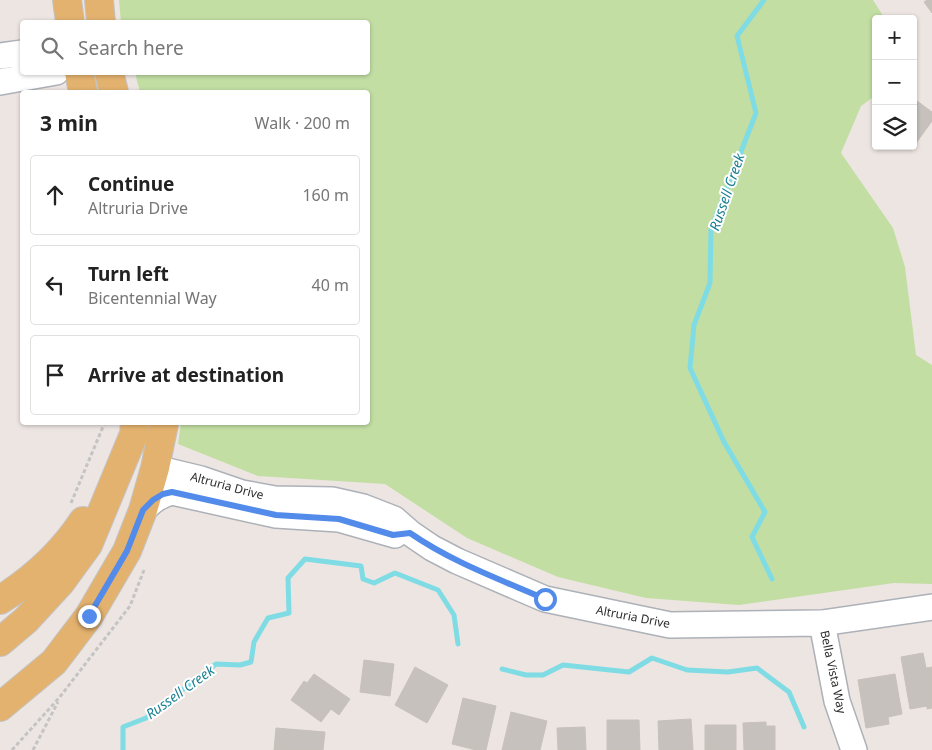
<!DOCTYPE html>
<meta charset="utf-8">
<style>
body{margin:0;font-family:"Noto Sans",sans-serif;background:#f6f6f6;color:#222}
.controls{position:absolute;right:15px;top:15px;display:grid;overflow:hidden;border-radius:5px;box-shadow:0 1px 4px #0004}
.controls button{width:45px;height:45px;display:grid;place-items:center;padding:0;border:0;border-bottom:1px solid #e0e0e0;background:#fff;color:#222;font:25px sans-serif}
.stop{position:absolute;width:15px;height:15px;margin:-11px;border:4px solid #528be9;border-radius:50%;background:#fff}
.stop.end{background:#528be9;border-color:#fff;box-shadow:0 1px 5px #0008}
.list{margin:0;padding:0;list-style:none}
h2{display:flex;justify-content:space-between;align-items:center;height:65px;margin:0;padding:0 20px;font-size:21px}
h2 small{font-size:16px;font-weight:400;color:#767676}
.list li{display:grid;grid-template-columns:32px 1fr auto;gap:15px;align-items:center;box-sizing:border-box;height:80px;margin:0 10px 10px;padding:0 10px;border:1px solid #e0e0e0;border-radius:5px}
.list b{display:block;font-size:19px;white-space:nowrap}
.list p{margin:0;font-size:16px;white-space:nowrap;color:#767676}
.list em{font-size:16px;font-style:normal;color:#767676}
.icon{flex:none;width:28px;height:28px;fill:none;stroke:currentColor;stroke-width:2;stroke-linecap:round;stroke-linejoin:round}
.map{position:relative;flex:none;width:932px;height:750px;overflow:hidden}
.search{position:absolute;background:#fff;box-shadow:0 1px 4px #0004;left:20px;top:20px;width:350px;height:55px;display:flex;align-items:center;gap:12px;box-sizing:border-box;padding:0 18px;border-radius:5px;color:#767676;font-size:19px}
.panel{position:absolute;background:#fff;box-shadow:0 1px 4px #0004;left:20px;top:90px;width:350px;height:335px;border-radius:5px}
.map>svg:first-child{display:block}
</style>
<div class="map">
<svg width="932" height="750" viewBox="0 0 932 750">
<rect width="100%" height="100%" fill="#ede5e1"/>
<path fill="#c2dea3" d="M119,0H873L885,19H876V95L861,106L841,153L893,228L905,267L916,355L932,365V584L894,583L739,605L646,598L558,577L467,538L385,484L258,476L178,444L181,423L368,422V92H140L135,73L368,72V22H121Z"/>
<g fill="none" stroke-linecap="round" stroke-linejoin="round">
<path stroke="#7fdce4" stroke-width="5" d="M764,0L737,36L756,113L711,229L710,283L694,325L690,368L724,442L765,512L752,537L772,579
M502,669L526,675H543L563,665L629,672L652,658L687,670L728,672L757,668L789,692L804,727
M123,750V727L146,718L216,664L240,665L251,662L254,642L268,618L289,613L288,578L305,559L361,566L363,579L374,583L395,573L438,590L454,615L458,644"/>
</g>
<path fill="#c6c1bc" stroke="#c8c1ba" d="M927,0H932V13L924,2Z
M913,98L932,112V121L914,146Z
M923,653L926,668L932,667V708L927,709V706L910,709L901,657Z
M364,660L394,664L390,696L360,692Z
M415,667L448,685L427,723L395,705Z
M314,674L350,699L339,715L331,709L321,722L291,700L304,681L307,683Z
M895,674L902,714L888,717L889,724L866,728L858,680Z
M463,698L496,706L486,750H476L452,744Z
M511,712L547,721L540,750H502Z
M691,719L693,750H659L658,721Z
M607,720H639L640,750H607Z
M766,722V726H775V750H744L743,723Z
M705,725H736V750H705Z
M585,727L586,750H558L557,728Z
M276,728L325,732L323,750H274Z"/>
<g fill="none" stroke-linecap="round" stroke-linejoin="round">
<g stroke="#adb1b8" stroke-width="28">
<path id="minor" d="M0,56L22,53
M0,82L56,72
M155,468L201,479L242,493L275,499L332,500L363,507L394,519L410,533L432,548L457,561L545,599L670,625L822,623L932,607
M143,510C152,501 159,495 172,492L276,515L339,519L395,535
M822,623L837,701L854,750"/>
</g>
<g stroke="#c4c4c4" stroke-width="30">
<path id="major" d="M67,0L70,22
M99,0L101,22
M79,72L83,92
M109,72L114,92
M0,600C32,580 62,553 83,521
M0,642L26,620L61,582L88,545L134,434L135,422
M0,707L54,662L89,616L127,551L143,510L155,468L164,424"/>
</g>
<path stroke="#c4c4c4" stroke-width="3" stroke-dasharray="4 2.5" stroke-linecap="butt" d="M71,503L105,422
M12,750L59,698L130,606L144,570
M33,750L58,702"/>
<use href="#minor" stroke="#fff" stroke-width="25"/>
<use href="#major" stroke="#e4b26f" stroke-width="28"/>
</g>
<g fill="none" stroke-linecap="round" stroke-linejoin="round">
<path stroke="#528be9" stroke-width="6" d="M89,616L127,551L143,510L153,500L163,494L172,492L276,515L339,519L393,535L410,533C452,562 499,579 545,599"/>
</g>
<g text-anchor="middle" stroke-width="4" stroke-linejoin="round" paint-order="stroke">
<g font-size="12" fill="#2d2d2d" stroke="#fff">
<text transform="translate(227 486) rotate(15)" y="4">Altruria Drive</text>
<text transform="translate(633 617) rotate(11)" y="4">Altruria Drive</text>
<text transform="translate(833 672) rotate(78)" y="4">Bella Vista Way</text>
</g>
<g font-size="14" font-style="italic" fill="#1b8093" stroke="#fff">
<text transform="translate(727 192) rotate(-71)" y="5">Russell Creek</text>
<text transform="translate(180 692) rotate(-36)" y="5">Russell Creek</text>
</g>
</g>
</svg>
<div class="controls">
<button>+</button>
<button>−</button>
<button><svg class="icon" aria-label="layers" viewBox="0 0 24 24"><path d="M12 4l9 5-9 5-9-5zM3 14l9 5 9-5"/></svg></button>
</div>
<div class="stop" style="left:545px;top:599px"></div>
<div class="stop end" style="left:89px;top:616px"></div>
<div class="search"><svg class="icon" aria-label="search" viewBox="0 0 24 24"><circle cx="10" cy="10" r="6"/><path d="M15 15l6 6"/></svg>Search here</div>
<section class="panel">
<h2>3 min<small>Walk · 200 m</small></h2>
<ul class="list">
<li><svg class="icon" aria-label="ahead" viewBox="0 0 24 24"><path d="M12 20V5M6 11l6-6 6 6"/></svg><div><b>Continue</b><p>Altruria Drive</p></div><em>160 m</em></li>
<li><svg class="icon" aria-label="left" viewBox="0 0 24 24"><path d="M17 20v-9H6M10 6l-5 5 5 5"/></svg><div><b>Turn left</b><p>Bicentennial Way</p></div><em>40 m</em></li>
<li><svg class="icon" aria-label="arrive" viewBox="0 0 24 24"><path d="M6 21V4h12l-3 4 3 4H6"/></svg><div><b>Arrive at destination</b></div></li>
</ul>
</section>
</div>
